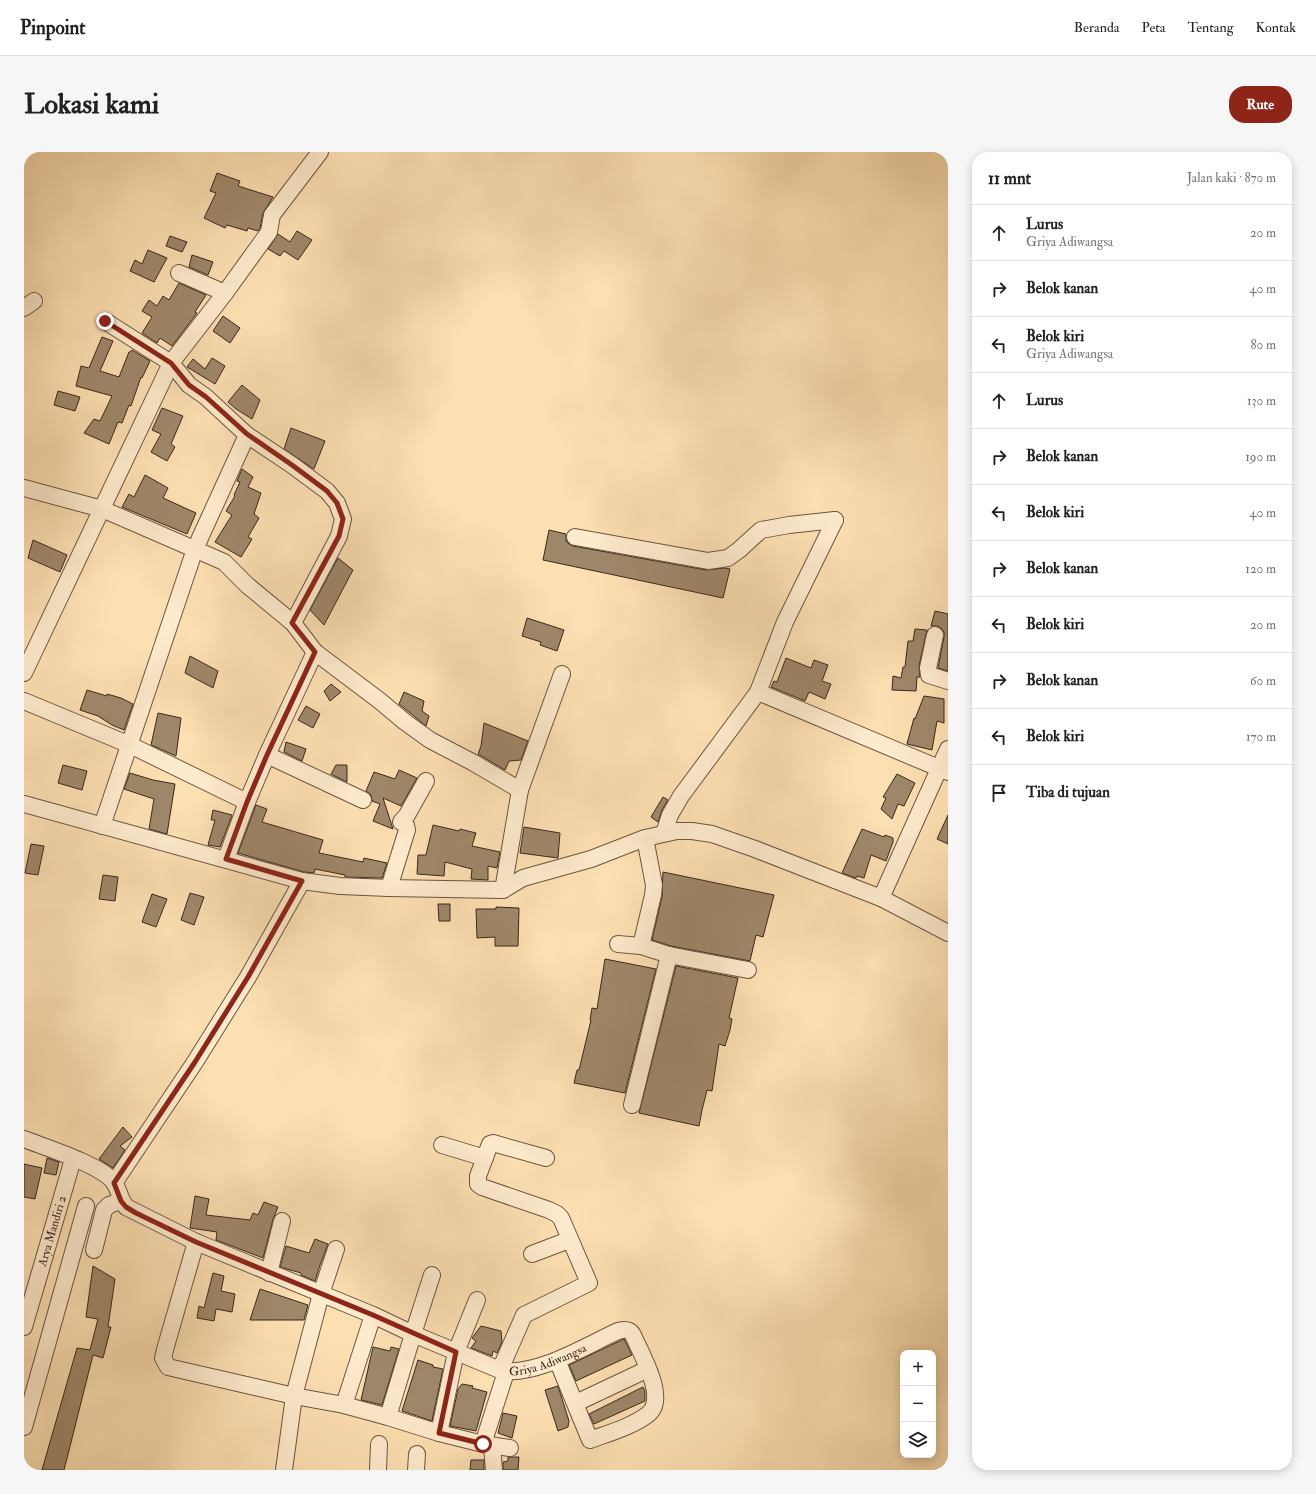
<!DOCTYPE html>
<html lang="id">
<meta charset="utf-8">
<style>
body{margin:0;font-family:"IM FELL Double Pica",serif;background:#f6f6f6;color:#202124}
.controls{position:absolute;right:12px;bottom:12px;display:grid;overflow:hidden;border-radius:8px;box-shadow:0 2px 10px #0003}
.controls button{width:36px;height:36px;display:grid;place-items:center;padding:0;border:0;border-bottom:1px solid #e0e0e0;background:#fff;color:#202124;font:20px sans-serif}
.stop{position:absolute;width:12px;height:12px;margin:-9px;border:3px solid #8f2418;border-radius:50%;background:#fff}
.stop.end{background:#8f2418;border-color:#fff;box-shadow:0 1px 4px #0008}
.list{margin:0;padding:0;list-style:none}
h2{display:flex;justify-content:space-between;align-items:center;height:52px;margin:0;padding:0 16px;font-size:17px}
h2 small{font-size:13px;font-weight:400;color:#757577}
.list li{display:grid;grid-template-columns:26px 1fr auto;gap:12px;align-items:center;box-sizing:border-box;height:56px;padding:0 16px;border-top:1px solid #e0e0e0}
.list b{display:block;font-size:15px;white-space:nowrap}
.list p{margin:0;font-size:13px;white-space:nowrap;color:#757577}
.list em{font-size:13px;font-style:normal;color:#757577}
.icon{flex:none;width:22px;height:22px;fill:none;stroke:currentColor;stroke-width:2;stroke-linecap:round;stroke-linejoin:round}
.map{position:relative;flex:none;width:924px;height:1318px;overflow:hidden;border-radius:16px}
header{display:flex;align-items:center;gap:24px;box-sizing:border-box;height:56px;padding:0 20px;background:#fff;border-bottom:1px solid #e0e0e0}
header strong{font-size:19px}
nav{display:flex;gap:22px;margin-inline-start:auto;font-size:14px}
.intro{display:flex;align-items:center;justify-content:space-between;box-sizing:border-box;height:96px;padding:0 24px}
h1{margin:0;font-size:28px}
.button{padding:10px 18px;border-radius:16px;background:#8f2418;color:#fff;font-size:14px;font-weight:700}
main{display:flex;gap:24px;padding:0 24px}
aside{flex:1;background:#fff;border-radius:16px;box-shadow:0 2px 10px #0003}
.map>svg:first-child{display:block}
</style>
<header>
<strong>Pinpoint</strong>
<nav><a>Beranda</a><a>Peta</a><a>Tentang</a><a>Kontak</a></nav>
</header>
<div class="intro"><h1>Lokasi kami</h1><a class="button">Rute</a></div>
<main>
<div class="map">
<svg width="924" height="1318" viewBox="0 0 924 1318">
<rect width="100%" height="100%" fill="#fde0b2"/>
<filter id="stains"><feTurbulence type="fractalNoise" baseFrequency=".005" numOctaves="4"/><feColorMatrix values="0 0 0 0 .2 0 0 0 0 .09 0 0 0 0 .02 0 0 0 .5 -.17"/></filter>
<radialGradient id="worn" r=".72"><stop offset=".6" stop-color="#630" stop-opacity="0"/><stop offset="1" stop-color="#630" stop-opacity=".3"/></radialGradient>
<path fill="#9f886a" stroke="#39281d" d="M193,21L216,29L214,34L249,45L239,61L236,76L234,79L224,76L223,79L203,73L201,76L180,66L192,41L186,39Z
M273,79L288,88L274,108L260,99L256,104L244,97L254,82L266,90Z
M146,84L163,90L158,100L142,94Z
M124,98L143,106L130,130L106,119L111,108L118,112Z
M168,103L189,110L184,123L165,115Z
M155,131L182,143L171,160L173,161L148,194L136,186L133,191L118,181L128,165L118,159L125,148L133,154L139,144L145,148Z
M199,164L216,176L206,191L189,179Z
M78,185L89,189L76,219L95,225L105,200H106L108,198L126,209L118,226L117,225L107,254L105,253L98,271L94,270L85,292L60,281L70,267L76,269L88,244L52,234L57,214L65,216Z
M188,206L201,214L191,232L163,215L169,207L181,217Z
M218,233L236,248L228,267L212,257L204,250Z
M34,239L56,245L51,259L30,253Z
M138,256L159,264L147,292L151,295L143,309L127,300L137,282L128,278Z
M267,276L301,289L290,317L260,297Z
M218,317L229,325L224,335L237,341L230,362L235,366L224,385L228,387L217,405L191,390L208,363L202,359L211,344L210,343L216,330L213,329Z
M121,323L144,336L139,346L172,361L163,382L98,355L105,342L110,345Z
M525,378L542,382V389L545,392L549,394L682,418L701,416L706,417L699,446L519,408Z
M9,388L43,403L36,420L4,406Z
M314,406L329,418L300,473L286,458Z
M911,459L924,462V519L914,516L920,485V480L917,476L913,474H907Z
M503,466L540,478L533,499L516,493L517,490L498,484Z
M891,477L903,478L895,514L896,525H893L892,539L868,538L869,524L877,526L879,515H881L884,489H889Z
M166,504L194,519L189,536L161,521Z
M762,506L787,516L790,508L804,513L798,529L807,532L801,547L785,540L781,549L747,535L750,529L753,530Z
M307,532L317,540L306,549L300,539Z
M63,538L83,544V542L97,546L109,552L100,578L88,573L74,564L56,558Z
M380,540L400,549L398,559L405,564L402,574L375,552Z
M900,544L920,547V571L913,569L908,598L883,592L890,566L891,567Z
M282,554L296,562L289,576L274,568Z
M134,561L157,566L152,604L127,593Z
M460,571L504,589L497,608L485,609L481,618L454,602L457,594Z
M262,590L282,597L278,609L260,600Z
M39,613L63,619L58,638L34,631Z
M312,613H323V630L307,622Z
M375,618L393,626L377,654L359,646L369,677L349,669L356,652L348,649L347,643L342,639L350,620L371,627Z
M106,621L129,628L151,632L143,682L125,677L130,647L100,637Z
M873,622L891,631L880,654L874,652L868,667L857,657L862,646L859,645Z
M639,645L644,648L638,658L634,670L627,665Z
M232,653L243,657L238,670L299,688L295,701L339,710L340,706L363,711L358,726L321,725V723L291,717L290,721L280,720L214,701Z
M189,658L208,663L196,695L184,693L191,668H187Z
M924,663V692L913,687Z
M409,673L435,679L436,677L452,681L448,694L476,700L473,716L464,714V728L447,727L448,717L421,710L420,724L393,722L394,703H402Z
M500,675L536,681L534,706L496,701Z
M838,677L860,685L861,683L869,686V690L862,709L847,703L840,726L833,724L832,726L818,721Z
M7,692L20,694L14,723L1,721Z
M639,720L750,743L739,785L732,783L726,809L647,794L628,788L638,745Z
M79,723L94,725L91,749L75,747Z
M166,741L180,745L170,773L157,768Z
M128,742L143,747L132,775L118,770Z
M414,752H426V769H415Z
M472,755L495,756L494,794H471V785L453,786L452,757H472Z
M581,807L632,817L601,941L550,931L553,918H555L567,868H566L568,856L573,857Z
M652,814L714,826L705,866L708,867L706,878L701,894L695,892L688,939L683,938L678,958L675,974L615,961Z
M99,975L108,985L96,994L101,998L89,1016L75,1007Z
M23,1006L35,1010L32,1023L20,1021Z
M0,1012L18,1016L11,1047L0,1045Z
M171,1044L185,1047L182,1063L226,1068L229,1061L234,1063L240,1050L254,1055L249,1067L239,1106L192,1088L193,1080L166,1076Z
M291,1087L304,1092L296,1113L291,1129L277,1123V1121L256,1115L262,1094L285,1101Z
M69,1114L91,1127L84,1175H87L79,1206L69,1203L40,1318H18L53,1196L66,1198L74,1167L62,1165Z
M189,1121L200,1124L197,1139L211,1142L208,1160L192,1157L190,1169L173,1166L175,1154L180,1156Z
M236,1137L284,1153L280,1168H226Z
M457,1174L477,1179L478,1190L473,1201L469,1199L468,1204L447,1196L452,1189L448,1186Z
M600,1187L608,1203L552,1229L545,1213Z
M349,1195L366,1199L367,1195L375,1197L358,1253L337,1248Z
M394,1208L409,1213V1215L419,1217L408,1269L378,1259Z
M438,1232L449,1234L448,1236L463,1240L452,1279L426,1274L434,1237Z
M534,1234L545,1269L544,1275L534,1279L521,1238Z
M619,1235L621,1239V1249L570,1272L565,1262Z
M479,1261L493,1264L488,1286L474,1281Z
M484,1305H495L494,1318H479V1310L484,1309Z
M447,1308H460V1318H446Z"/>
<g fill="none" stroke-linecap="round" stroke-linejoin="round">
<g stroke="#6a5642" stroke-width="18">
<g id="minor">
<path d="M155,121L201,141"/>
<path d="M0,156L10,149"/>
<path d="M81,169L147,211L165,233L182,245L223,283L268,313L303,339L313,351L319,367L315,384L269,471"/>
<path d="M0,336L78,357L200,410L223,433L269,471L291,500L356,549L381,570L406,588L450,611L496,638"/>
<path d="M551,385L684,409L704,406L715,398L737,378L765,373L811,368"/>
<path d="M911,483L904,516L905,523L924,529"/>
<path d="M0,521L147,211L201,141L245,80L248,63L296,0"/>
<path d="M734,540L924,620"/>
<path d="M0,549L106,593L223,650"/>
<path d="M243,603L339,648"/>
<path d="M0,652L278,729L316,734L365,736L479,738L499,726L567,707L621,686L653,679H668L688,682L731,697L857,746L924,781"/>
<path d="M78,674L171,397L223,283"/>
<path d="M640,681L646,663L657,644L734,540L761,470L811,368"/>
<path d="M621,686L630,733L629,743L617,794L645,803L724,818"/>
<path d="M202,707L223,650L243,603L291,500"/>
<path d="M365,736L383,678L382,673L377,670L383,663L402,629"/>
<path d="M479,738L496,638L538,522"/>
<path d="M857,746L924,597"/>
<path d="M594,792L617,794"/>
<path d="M608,953L645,803"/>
<path id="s1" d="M0,987C23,996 75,1012 90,1030C94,1036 96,1047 102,1055L172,1090L349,1163L389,1182L476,1218C510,1226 563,1193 594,1179C601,1177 606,1177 609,1183C617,1202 645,1248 623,1263C607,1275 585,1281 566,1288L533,1208"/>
<path d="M418,993L461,1006"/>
<path d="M90,1031L171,910L224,825L278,729"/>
<path d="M172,1090L142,1194L139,1206L144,1215L270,1244L320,1253L364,1265L415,1281L459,1292L486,1296"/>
<path d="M70,1098L80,1058L85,1053L97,1049"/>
<path d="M508,1102L545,1088"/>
<path d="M245,1121L258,1069"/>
<path id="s2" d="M0,1175L49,1007"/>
<path d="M476,1218L500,1163L565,1131L537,1066L533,1062L525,1058L458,1035L454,1032V1024L466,992L469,991L522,1006"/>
<path d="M552,1251L624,1217"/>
<path d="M320,1253L349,1163"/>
<path d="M364,1265L389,1182L408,1123"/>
<path d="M0,1275L62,1054"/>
<path d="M415,1281L432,1200L453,1148"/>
<path d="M459,1292L482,1220"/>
<path d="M468,1294L470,1318"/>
<path d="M260,1318L270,1244L297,1142L312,1097"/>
<path d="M354,1318L355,1292"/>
<path d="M392,1318L393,1302"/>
</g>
</g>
<use href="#minor" stroke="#feebcd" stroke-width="16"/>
</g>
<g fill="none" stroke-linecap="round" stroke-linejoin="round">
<path stroke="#8f2418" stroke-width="5" d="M81,169L147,211L165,233L182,245L223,282L268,313L303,339L313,351L319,367L315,384L268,471L291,500L243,603L223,650L202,707L278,729L224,825L171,910L90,1031L97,1049L102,1055L112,1061L172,1090L349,1163L432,1200L415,1281L459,1292"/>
</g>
<g text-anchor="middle" stroke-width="3" stroke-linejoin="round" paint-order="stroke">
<g font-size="12" fill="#39281d" stroke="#feebcd">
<text dy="4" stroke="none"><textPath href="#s2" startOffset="100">Arya Mandiri 2</textPath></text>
<text dy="4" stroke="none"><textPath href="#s1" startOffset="586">Griya Adiwangsa</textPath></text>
</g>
</g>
<rect width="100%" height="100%" filter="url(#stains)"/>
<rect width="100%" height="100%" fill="url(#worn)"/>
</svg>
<div class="controls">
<button>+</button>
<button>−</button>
<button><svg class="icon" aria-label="layers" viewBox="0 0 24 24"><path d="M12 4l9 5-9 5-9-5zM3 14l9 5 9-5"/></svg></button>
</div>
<div class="stop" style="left:459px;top:1292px"></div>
<div class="stop end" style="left:81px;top:169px"></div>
</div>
<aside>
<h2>11 mnt<small>Jalan kaki · 870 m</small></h2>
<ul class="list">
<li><svg class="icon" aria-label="ahead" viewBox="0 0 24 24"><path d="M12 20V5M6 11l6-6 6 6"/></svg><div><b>Lurus</b><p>Griya Adiwangsa</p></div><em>20 m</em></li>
<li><svg class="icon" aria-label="right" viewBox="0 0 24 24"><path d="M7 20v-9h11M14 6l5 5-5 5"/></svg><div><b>Belok kanan</b></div><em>40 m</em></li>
<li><svg class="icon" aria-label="left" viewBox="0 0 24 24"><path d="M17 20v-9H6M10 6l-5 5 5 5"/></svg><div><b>Belok kiri</b><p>Griya Adiwangsa</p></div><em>80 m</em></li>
<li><svg class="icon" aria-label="ahead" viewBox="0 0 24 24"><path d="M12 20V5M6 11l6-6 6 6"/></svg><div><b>Lurus</b></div><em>130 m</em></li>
<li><svg class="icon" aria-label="right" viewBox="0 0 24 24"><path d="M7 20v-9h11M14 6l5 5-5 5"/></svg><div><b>Belok kanan</b></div><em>190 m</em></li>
<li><svg class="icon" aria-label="left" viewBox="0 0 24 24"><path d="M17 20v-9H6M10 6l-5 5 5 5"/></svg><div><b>Belok kiri</b></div><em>40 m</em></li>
<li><svg class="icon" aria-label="right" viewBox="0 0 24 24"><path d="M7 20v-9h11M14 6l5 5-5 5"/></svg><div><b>Belok kanan</b></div><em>120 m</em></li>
<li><svg class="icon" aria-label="left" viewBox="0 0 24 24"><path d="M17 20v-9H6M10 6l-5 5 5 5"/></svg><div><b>Belok kiri</b></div><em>20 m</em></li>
<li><svg class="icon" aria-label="right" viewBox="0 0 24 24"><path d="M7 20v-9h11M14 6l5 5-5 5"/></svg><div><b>Belok kanan</b></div><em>60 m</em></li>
<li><svg class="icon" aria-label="left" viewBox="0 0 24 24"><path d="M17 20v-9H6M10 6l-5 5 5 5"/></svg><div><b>Belok kiri</b></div><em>170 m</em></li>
<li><svg class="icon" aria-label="arrive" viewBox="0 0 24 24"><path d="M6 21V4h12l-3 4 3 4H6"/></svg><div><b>Tiba di tujuan</b></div></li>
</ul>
</aside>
</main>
